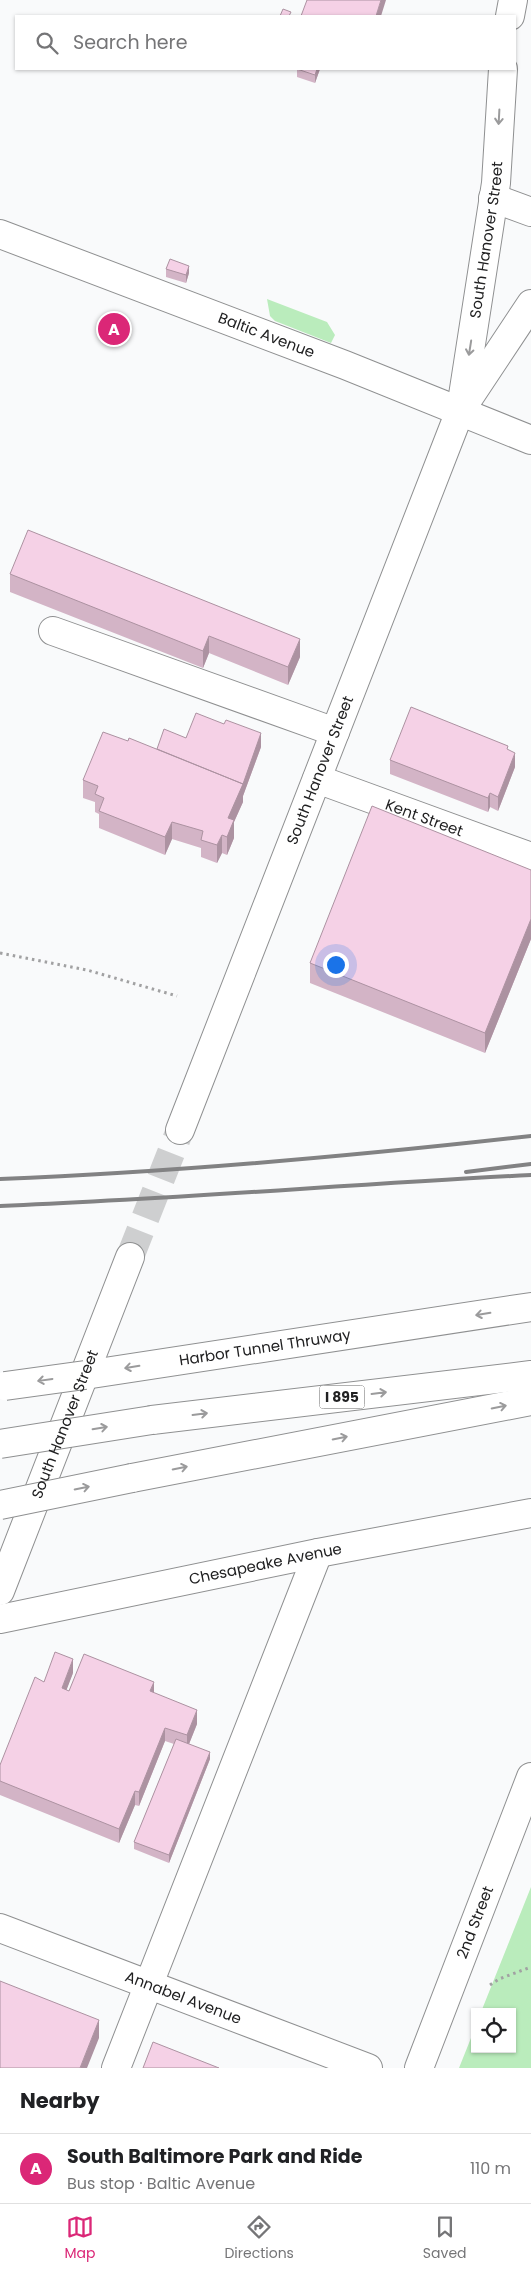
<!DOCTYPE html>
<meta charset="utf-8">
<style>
body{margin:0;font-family:Poppins,sans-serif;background:#f2f2f2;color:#202124}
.controls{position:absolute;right:15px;bottom:15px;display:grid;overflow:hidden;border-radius:0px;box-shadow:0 1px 4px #0004}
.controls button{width:45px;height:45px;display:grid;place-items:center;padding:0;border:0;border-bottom:1px solid #e0e0e0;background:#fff;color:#202124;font:25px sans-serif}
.you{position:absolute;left:335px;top:964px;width:18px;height:18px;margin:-12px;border:4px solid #fff;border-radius:50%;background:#1a73e8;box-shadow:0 0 0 8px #1a73e833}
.badge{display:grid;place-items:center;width:32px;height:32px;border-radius:50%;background:#db2777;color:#fff;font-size:16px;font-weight:700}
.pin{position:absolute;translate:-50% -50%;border:2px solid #fff;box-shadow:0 1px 5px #0006}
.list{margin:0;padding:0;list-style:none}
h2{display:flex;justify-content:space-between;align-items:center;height:65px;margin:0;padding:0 20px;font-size:21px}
h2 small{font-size:16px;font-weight:400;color:#757577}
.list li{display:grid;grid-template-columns:32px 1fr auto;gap:15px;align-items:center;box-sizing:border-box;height:70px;padding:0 20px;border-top:1px solid #e0e0e0}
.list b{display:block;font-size:19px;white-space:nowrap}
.list p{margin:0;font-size:16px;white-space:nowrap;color:#757577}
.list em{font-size:16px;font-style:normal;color:#757577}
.icon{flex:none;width:28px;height:28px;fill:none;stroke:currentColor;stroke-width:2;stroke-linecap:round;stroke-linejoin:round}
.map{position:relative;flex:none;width:531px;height:2068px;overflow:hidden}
.search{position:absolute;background:#fff;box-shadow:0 1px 4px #0004;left:15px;right:15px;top:15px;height:55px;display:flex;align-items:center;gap:12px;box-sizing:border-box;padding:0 18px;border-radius:0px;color:#757577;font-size:19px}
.sheet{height:135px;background:#fff}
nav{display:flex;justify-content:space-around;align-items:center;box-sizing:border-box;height:70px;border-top:1px solid #e0e0e0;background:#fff;font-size:14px;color:#757577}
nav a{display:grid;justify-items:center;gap:2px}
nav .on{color:#db2777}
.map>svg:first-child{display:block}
</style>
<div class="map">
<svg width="531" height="2068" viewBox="0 0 531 2068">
<rect width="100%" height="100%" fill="#f9fafb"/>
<path fill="#baecbc" d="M267,299L327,322L335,335L331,343L275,321L270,316Z
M531,1887V2068H459L475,2028V2049H512V2012H481Z"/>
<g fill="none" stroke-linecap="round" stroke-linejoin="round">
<path stroke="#cecfd0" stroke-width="28" stroke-dasharray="28 14" stroke-linecap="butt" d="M130,1257L180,1130"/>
<g stroke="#8f9091" stroke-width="30">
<g id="minor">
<path id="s1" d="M0,234L345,365L531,440"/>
<path d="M53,631L335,732"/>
<path id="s2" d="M317,779L531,857"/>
<path id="s3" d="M0,1619L318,1553L531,1513"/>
<path id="s4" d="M0,1928L368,2068"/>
<path d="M116,2068L318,1553"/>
<path id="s5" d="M419,2068L531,1777"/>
</g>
</g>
<g stroke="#8f9091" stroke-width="30">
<g id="major">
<path d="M510,16L513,0"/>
<path d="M493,198L531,212"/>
<path id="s6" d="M462,402L496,183L503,69"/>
<path id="s7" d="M180,1130L460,411L531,304"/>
<path id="s8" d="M0,1591L130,1257"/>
</g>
</g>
<g stroke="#8f9091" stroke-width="30">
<g id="highway">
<path id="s9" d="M85,1375L531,1307"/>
<path d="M152,1420L531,1375"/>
<path d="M132,1478L531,1401"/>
</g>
</g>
<path stroke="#a1a1a2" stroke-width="3" stroke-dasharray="2.5 4" stroke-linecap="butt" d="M0,953L87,970L177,996
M490,1985L499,1979L531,1967"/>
<use href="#minor" stroke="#fff" stroke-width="28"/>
<use href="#major" stroke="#fff" stroke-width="28"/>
<use href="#highway" stroke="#fff" stroke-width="28"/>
<path stroke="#828283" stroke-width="4" d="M466,1172L531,1164
M0,1179C177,1172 354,1156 531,1136
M0,1206C177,1199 354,1184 531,1175"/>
<g stroke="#8f9091" stroke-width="30" stroke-linecap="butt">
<path id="highway-bridge" d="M5,1386L85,1375
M0,1444L152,1420
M0,1505L132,1478"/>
</g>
<use href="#highway-bridge" stroke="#fff" stroke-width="28"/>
</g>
<path fill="#d3b4c6" d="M297,69H320L315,83L297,77Z
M166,269L189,273L186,283L166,277Z
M10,574L300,657L288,685L209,653L203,668L10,592Z
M186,738L261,747L243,796V802L234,822V838L227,855L222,853L217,863L201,857V848L172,839L165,855L99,828V814L95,812V802L83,798V780L128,741L157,749Z
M508,750L515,767L498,811L490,807L488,812L390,774V760Z
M531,870V939L485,1053L310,983V963Z
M73,1673L66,1690L69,1691L154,1693L197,1724L189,1744L210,1759L169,1863L134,1849V1842L174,1744L165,1741L139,1806L135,1805L119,1843L0,1795V1765Z"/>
<path fill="#ac92a1" d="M381,0H386L381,16H376Z
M317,69H320L315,83V75Z
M189,266V273L186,283V275Z
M209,636V653L203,668V651Z
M300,639V657L288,685V667Z
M261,733V747L243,796V802L234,822V838L227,855V837L228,818Z
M515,753V767L498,811V797Z
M490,793V807L488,812V798Z
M172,822V839L165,855V837Z
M222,835V853L217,863V845Z
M531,919V939L485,1053V1033Z
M73,1659V1673L62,1702V1688Z
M154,1682V1696L150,1691Z
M197,1710V1724L187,1749V1735Z
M165,1728V1741L139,1806V1792Z
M210,1752V1759L169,1863V1855Z
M135,1791V1805L119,1843V1829Z
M99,2020V2038L87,2068H80Z"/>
<path fill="#f5d1e6" stroke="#ac92a1" d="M307,0H381L376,16H301Z
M283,9L291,12L289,16H280Z
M297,69H317L315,75Z
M170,259L189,266L186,275L166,269Z
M28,530L300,639L288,667L209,636L203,651L10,574Z
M411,707L508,746L507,749L515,753L498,797L490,793L488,798L390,760Z
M196,713L224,724L226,720L261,733L243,784L157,749L164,729L186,738Z
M103,732L128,741L129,738L243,784L228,818L234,820L227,837L222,835L217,845L201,840L203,831L172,822L165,837L99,811L104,798L95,794L98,786L83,780Z
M372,806L531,870V919L485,1033L310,963Z
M55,1652L73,1659L62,1688L69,1691L84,1654L154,1682L150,1691L197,1710L187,1735L165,1728L139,1792L135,1791L119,1829L0,1781V1765L35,1677L44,1682Z
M176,1739L210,1752L169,1855L134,1842Z
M0,1981L99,2020L80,2068H0Z
M153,2042L219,2068H143Z"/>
<defs><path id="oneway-shaft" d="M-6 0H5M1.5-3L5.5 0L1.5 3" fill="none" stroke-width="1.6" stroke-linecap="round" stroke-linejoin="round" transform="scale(1.25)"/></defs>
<g stroke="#9b9b9c">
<use href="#oneway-shaft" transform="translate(499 117) rotate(93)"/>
<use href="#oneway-shaft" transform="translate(470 348) rotate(99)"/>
<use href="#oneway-shaft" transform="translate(483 1314) rotate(171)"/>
<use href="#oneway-shaft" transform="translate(132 1367) rotate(171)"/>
<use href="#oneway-shaft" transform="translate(45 1380) rotate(172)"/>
<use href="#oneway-shaft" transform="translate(379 1393) rotate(-7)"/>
<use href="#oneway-shaft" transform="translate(499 1407) rotate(-11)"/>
<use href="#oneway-shaft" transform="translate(200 1414) rotate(-7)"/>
<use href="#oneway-shaft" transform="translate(100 1428) rotate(-9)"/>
<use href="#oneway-shaft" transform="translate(340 1438) rotate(-11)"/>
<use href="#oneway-shaft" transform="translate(180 1468) rotate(-11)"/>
<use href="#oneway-shaft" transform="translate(82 1488) rotate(-11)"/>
</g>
<g text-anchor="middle" stroke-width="4.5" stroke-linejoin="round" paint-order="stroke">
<rect fill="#fff" stroke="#646464" stroke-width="1" x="319.5" y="1385.5" width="45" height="23" rx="4"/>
<g font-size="14" font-weight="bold" fill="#212122">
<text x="342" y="1402">I 895</text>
</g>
<g font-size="15" fill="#212122" stroke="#fff">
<text dy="5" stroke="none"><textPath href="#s6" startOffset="164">South Hanover Street</textPath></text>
<text dy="5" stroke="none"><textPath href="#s1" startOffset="285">Baltic Avenue</textPath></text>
<text dy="5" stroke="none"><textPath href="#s7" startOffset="386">South Hanover Street</textPath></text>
<text dy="5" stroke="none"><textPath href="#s2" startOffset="114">Kent Street</textPath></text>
<text dy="5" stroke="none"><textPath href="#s9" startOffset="182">Harbor Tunnel Thruway</textPath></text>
<text dy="5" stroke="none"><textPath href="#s8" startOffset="179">South Hanover Street</textPath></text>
<text dy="5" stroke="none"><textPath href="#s3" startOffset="271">Chesapeake Avenue</textPath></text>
<text dy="5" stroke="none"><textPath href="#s5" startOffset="156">2nd Street</textPath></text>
<text dy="5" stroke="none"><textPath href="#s4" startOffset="196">Annabel Avenue</textPath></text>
</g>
</g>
</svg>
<div class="controls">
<button><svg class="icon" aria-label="locate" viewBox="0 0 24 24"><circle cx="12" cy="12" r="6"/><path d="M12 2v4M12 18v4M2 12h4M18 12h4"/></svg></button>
</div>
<div class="you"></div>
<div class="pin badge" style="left:114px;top:329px">A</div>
<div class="search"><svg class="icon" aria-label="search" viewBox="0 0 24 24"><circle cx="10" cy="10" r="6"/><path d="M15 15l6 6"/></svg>Search here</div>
</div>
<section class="sheet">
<h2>Nearby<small></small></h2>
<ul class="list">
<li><span class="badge">A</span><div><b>South Baltimore Park and Ride</b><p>Bus stop · Baltic Avenue</p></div><em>110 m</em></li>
</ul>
</section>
<nav>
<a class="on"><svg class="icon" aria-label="map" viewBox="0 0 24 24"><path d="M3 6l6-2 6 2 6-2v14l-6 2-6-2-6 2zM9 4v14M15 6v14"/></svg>Map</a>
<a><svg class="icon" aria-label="directions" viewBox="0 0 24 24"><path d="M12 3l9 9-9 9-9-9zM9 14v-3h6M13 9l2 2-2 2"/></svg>Directions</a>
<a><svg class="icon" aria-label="saved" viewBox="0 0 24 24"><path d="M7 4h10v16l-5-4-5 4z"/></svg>Saved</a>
</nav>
